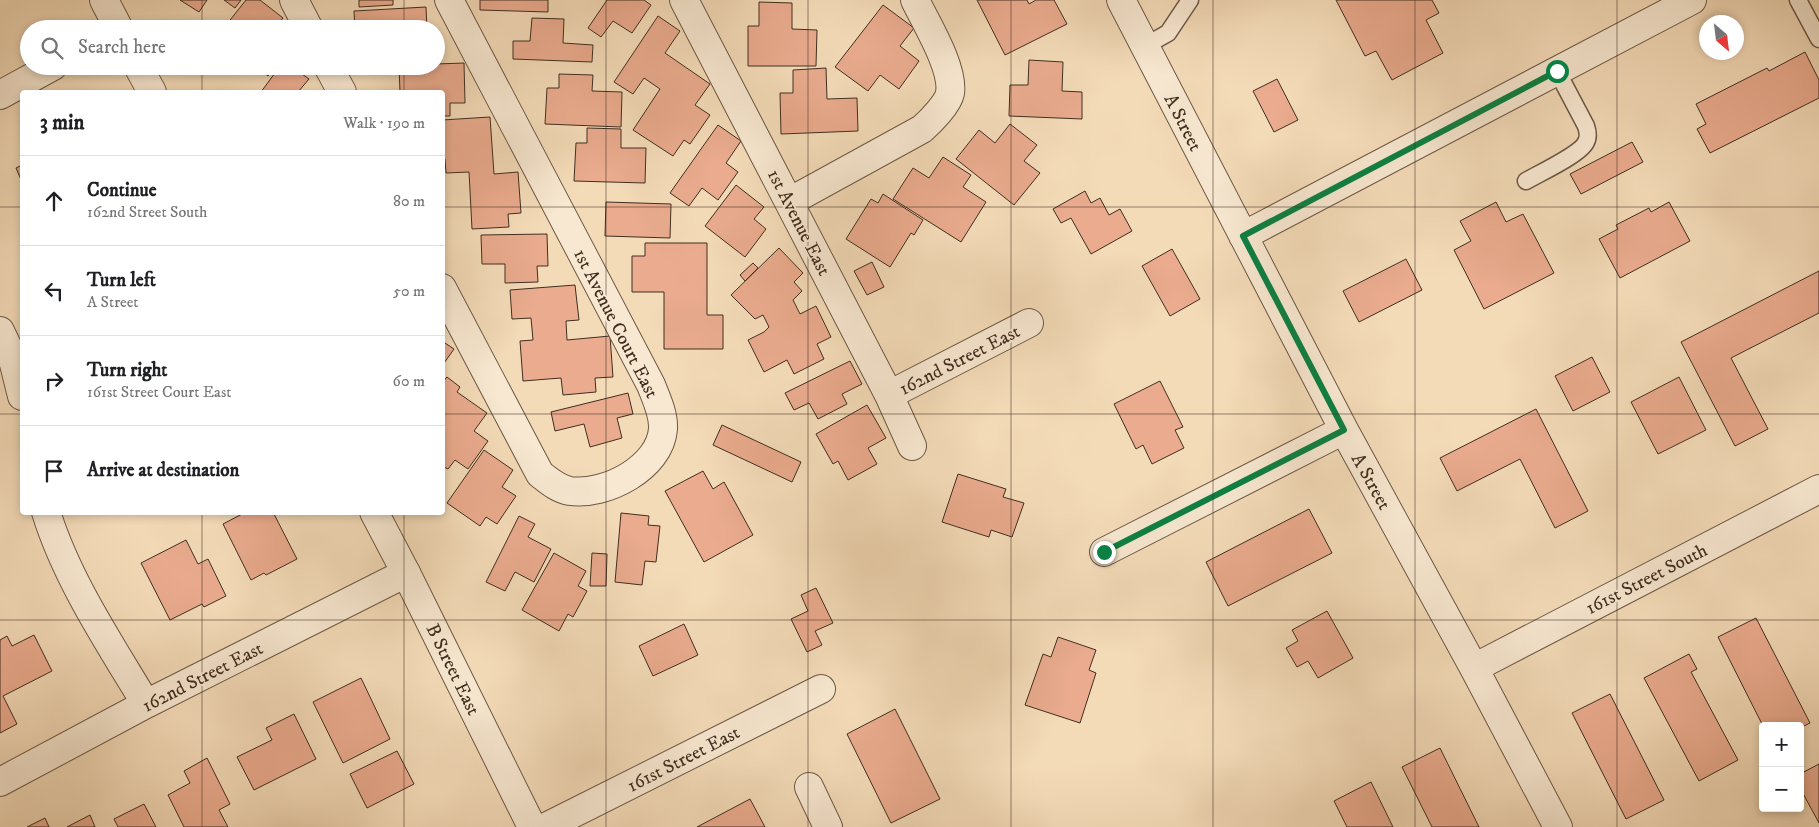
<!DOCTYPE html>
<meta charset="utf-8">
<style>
body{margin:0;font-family:"IM FELL DW Pica",serif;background:#f6f6f6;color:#202124}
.controls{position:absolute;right:15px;bottom:15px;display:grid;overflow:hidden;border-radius:5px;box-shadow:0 2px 8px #0003}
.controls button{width:45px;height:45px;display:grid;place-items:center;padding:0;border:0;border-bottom:1px solid #e0e0e0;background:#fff;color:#202124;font:25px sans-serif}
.compass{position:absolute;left:1699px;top:15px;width:45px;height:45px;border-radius:50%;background:#fff;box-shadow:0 2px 8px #0003;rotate:152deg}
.stop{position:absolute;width:15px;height:15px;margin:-11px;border:4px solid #0b8043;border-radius:50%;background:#fff}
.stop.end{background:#0b8043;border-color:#fff;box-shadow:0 1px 5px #0008}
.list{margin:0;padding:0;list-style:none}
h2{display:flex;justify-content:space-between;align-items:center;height:65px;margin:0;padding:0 20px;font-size:21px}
h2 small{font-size:16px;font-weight:400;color:#757577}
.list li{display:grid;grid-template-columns:32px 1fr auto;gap:15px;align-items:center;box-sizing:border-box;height:90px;padding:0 20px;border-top:1px solid #e0e0e0}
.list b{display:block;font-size:19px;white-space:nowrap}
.list p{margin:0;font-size:16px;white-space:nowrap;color:#757577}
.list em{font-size:16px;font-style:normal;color:#757577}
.icon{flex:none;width:28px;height:28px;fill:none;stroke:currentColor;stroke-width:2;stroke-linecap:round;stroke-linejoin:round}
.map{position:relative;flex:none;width:1819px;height:827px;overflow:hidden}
.search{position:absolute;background:#fff;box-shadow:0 2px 8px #0003;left:20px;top:20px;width:425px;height:55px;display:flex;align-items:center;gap:12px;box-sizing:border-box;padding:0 18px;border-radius:28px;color:#757577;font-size:19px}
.panel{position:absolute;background:#fff;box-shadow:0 2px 8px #0003;left:20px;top:90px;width:425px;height:425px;border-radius:5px}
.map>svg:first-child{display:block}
</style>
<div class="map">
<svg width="1819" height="827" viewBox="0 0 1819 827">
<rect width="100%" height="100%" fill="#f4dbb8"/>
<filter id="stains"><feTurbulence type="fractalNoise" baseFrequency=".004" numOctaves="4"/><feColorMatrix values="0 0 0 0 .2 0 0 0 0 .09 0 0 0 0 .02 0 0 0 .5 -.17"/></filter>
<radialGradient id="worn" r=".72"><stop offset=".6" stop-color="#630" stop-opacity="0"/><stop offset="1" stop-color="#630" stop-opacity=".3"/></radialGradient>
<path fill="#eaab8e" stroke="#402e20" d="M180,0H207L199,12Z
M224,0H241L235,8Z
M246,0H260L283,18L274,29H223Z
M359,0H393V5L359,7Z
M480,0H548V12L480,10Z
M607,0H644L651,5L632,33L613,21L601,37L588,28Z
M977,0H1027L1029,4L1036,0H1054L1067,24L1005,55Z
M1336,0H1432L1439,13L1426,20L1443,53L1392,80L1376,51L1365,56Z
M759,2L792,3V29L817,30L816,66H748V26H759Z
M883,5L914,28L900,46L919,61L899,89L880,75L868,91L835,67Z
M426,7L427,29H355L354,11Z
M658,16L680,31L665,53L710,84L695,105L710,115L690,144L684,140L673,156L633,130L660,89L644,78L633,94L614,82Z
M532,18L564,19L563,43L593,45L592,62L513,59V41H530Z
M1805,52L1819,80V98L1710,153L1697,129L1706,124L1696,104L1767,68L1769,71Z
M1029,60L1063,62L1062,91L1082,92V119L1009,116L1010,85H1028Z
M464,63L465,103H450V116H442V92H400L399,66H436V64Z
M256,66H276L268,76Z
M280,66H291L309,79L298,92H261Z
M826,68L827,99L857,98L858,131L781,134L780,93H793V70Z
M559,74L593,75L592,91L622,92L621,127L545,124L547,88H559Z
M1277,79L1298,120L1274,132L1253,91Z
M490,117L494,174L518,172L521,213L508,214L509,227L472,229L469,172L446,173L445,159H442V120Z
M1010,124L1037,145L1024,161L1040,173L1014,205L956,159L979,130L995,143Z
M718,125L741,141L726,163L738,172L718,200L702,188L689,206L670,193Z
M587,128L621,129V148H646L645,183L574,181L576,143H587Z
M1632,142L1643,162L1581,194L1570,174Z
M943,157L971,175L963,187L986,202L961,242L893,199L913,168L929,178Z
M22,165V182L16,168Z
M736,185L764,207L754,219L766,229L745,257L705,226Z
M1085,191L1091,203L1100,198L1109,215L1120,209L1132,231L1091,254L1071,218L1061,223L1053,209Z
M883,194L923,220L914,235L911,233L890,267L846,239L871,199L878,203Z
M606,202L671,204L670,238L605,236Z
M1496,202L1506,222L1523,214L1554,273L1484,309L1454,250L1471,241L1460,221Z
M1669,202L1690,241L1620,278L1599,239L1618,229L1616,225L1649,208L1651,212Z
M547,234L548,266H537L538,282L505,283V264H482L481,235Z
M645,243H707V315H723V349H664V292H632V256H645Z
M779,248L803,273L794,282L802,291L793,300L800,314L816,306L831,337L817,344L824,359L794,374L787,360L764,372L748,340L764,332L769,327L763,315L755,319L731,295Z
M1172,249L1200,299L1170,316L1142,266Z
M1406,259L1422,290L1359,322L1343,291Z
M872,262L884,287L867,295L854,271Z
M753,263L758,268L745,281L740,275Z
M1819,271V313L1731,358L1768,429L1735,446L1681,342Z
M575,285L579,320L566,321L567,340L610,336L613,377L595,378L596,392L563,395L561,378L523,381L520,341L533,340L531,318L512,319L510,290Z
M442,341L454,349L442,366Z
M1592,357L1610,392L1573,411L1555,376Z
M850,361L862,384L842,394L847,404L818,419L809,403L794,410L785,393Z
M447,377L460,387L457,392L487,413L474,431L488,441L468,469L455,460L448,469L442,466V383Z
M1679,377L1706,430L1658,454L1631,402Z
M1160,381L1183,427L1175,430L1184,448L1152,464L1143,445L1136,449L1114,404Z
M628,393L633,414L617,418L622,438L590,447L584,424L555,431L551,412Z
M867,405L886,438L868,448L877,464L848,480L838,461L833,464L816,434Z
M1536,409L1588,511L1555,528L1520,459L1457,491L1440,458Z
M722,425L801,462L792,482L713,445Z
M484,450L513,470L502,487L516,496L497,524L486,517L480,526L447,503Z
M703,471L713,489L724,482L753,535L704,562L665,491Z
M958,474L1006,489L1003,497L1024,503L1012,537L991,530L989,537L942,522Z
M1309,509L1332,553L1228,606L1206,562Z
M246,512H273L297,559L266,575L264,573L251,580L223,524Z
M621,513L649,516L648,525L660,526L656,562L645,561L642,585L615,582Z
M519,516L535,524L528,537L551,549L534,582L515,572L505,591L486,582Z
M186,540L198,564L208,559L226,596L204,607L202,604L170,620L141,563Z
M554,553L586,571L578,586L587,591L573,617L568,614L559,631L522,610Z
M592,553L607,554L606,586H590Z
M816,588L833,623L815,631L822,645L807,652L791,619L808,611L801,595Z
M1327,611L1353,658L1318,678L1308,661L1297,667L1286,648L1298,641L1292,630Z
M1756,618L1810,723L1800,728V726H1763L1718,637Z
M684,624L698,655L653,676L639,646Z
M34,635L52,671L3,696L17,724L0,733V640L7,636L12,646Z
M1058,637L1096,650L1089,670L1096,673L1080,723L1025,705L1043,654L1051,657Z
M1689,654L1697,669L1691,672L1738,760L1699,781L1644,678Z
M361,678L390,739L343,763L313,702Z
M1610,694L1664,800L1626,819L1572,713Z
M895,709L940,799L891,823L847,734Z
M294,714L316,759L254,790L237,757L272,740L266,728Z
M1440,748L1479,827H1432L1402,767Z
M397,751L414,784L367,808L350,774Z
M207,758L230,804L219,810L228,827H184L168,795L190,783L184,771Z
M1819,764V823L1800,788V774Z
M1371,782L1393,827H1347L1334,801Z
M750,799L765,827H697Z
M144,804L156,827H118L114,819Z
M90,815L95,827H67Z
M45,818L49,827H27Z"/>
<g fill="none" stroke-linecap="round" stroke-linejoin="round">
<g stroke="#6d5946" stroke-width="19">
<path id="service" d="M1798,0L1819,39
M1145,46L1168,33L1190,0
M1526,181C1538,174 1581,154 1586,142C1589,137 1588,132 1586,126L1557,71"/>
</g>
<g stroke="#6d5946" stroke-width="30">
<path id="minor" d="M294,0L309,29
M684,0L889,395L912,446
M1121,0L1344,430L1474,668L1558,827
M328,66L342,92
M0,95L53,66
M789,202L922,129C930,122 948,104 950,93C954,68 926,23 915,0
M1243,236L1692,0
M442,288L540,474C549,481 558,489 570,491C605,496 660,468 663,429C664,414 656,398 651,385L449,0
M0,331L12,356L22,396
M889,395L1029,323
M46,512C67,580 110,644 146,704
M1104,552L1344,430
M1474,668L1819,489
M0,782L146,704L406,573
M809,787L828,827
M546,827L821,689"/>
</g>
<g stroke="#6d5946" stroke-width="30">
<path id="tertiary" d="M104,0L119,29
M138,66L152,92
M374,512L406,573L532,827"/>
</g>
<use href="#service" stroke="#f8e8d1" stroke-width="16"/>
<use href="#minor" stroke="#f8e8d1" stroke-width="28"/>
<use href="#tertiary" stroke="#f8e8d1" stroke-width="28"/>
</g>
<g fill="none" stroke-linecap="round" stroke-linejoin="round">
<path stroke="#0b8043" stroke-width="6" d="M1104,552L1344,430L1243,236L1557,71"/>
</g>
<path fill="none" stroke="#402e20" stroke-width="1" stroke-opacity="0.55" d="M202,0V29M404,0V29M606,0V827M808,0V827M1011,0V827M1213,0V827M1415,0V827M1617,0V827M202,66V92M404,66V92M0,207H22M442,207H1819M0,414H22M442,414H1819M202,512V827M404,512V827M0,620H1819"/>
<g text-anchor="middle" stroke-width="4" stroke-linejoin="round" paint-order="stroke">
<g font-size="19" fill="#402e20" stroke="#f8e8d1">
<text transform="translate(1184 122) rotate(63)" y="7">A Street</text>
<text transform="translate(800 222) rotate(63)" y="7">1st Avenue East</text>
<text transform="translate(617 323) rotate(63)" y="7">1st Avenue Court East</text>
<text transform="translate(959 359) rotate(-27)" y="7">162nd Street East</text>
<text transform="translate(1372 481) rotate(61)" y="7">A Street</text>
<text transform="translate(1646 578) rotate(-27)" y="7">161st Street South</text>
<text transform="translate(454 669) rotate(64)" y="7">B Street East</text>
<text transform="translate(202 676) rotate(-27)" y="7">162nd Street East</text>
<text transform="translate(683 758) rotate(-27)" y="7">161st Street East</text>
</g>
</g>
<rect width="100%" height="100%" filter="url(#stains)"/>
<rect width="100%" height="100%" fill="url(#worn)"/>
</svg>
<div class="controls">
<button>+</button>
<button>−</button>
</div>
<svg class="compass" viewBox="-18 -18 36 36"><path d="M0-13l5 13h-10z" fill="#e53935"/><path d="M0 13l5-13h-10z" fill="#757577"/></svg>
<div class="stop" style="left:1557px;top:71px"></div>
<div class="stop end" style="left:1104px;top:552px"></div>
<div class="search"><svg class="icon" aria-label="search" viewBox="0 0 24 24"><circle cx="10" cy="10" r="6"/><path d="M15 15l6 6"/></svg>Search here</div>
<section class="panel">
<h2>3 min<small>Walk · 190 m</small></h2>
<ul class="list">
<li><svg class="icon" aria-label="ahead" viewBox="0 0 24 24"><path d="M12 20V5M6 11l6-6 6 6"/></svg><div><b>Continue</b><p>162nd Street South</p></div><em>80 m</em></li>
<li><svg class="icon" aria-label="left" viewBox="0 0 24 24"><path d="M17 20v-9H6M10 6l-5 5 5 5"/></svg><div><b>Turn left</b><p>A Street</p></div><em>50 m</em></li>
<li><svg class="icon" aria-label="right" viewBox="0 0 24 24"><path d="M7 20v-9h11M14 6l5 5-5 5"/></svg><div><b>Turn right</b><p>161st Street Court East</p></div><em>60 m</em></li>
<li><svg class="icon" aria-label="arrive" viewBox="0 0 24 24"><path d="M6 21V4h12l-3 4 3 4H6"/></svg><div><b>Arrive at destination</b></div></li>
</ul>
</section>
</div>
